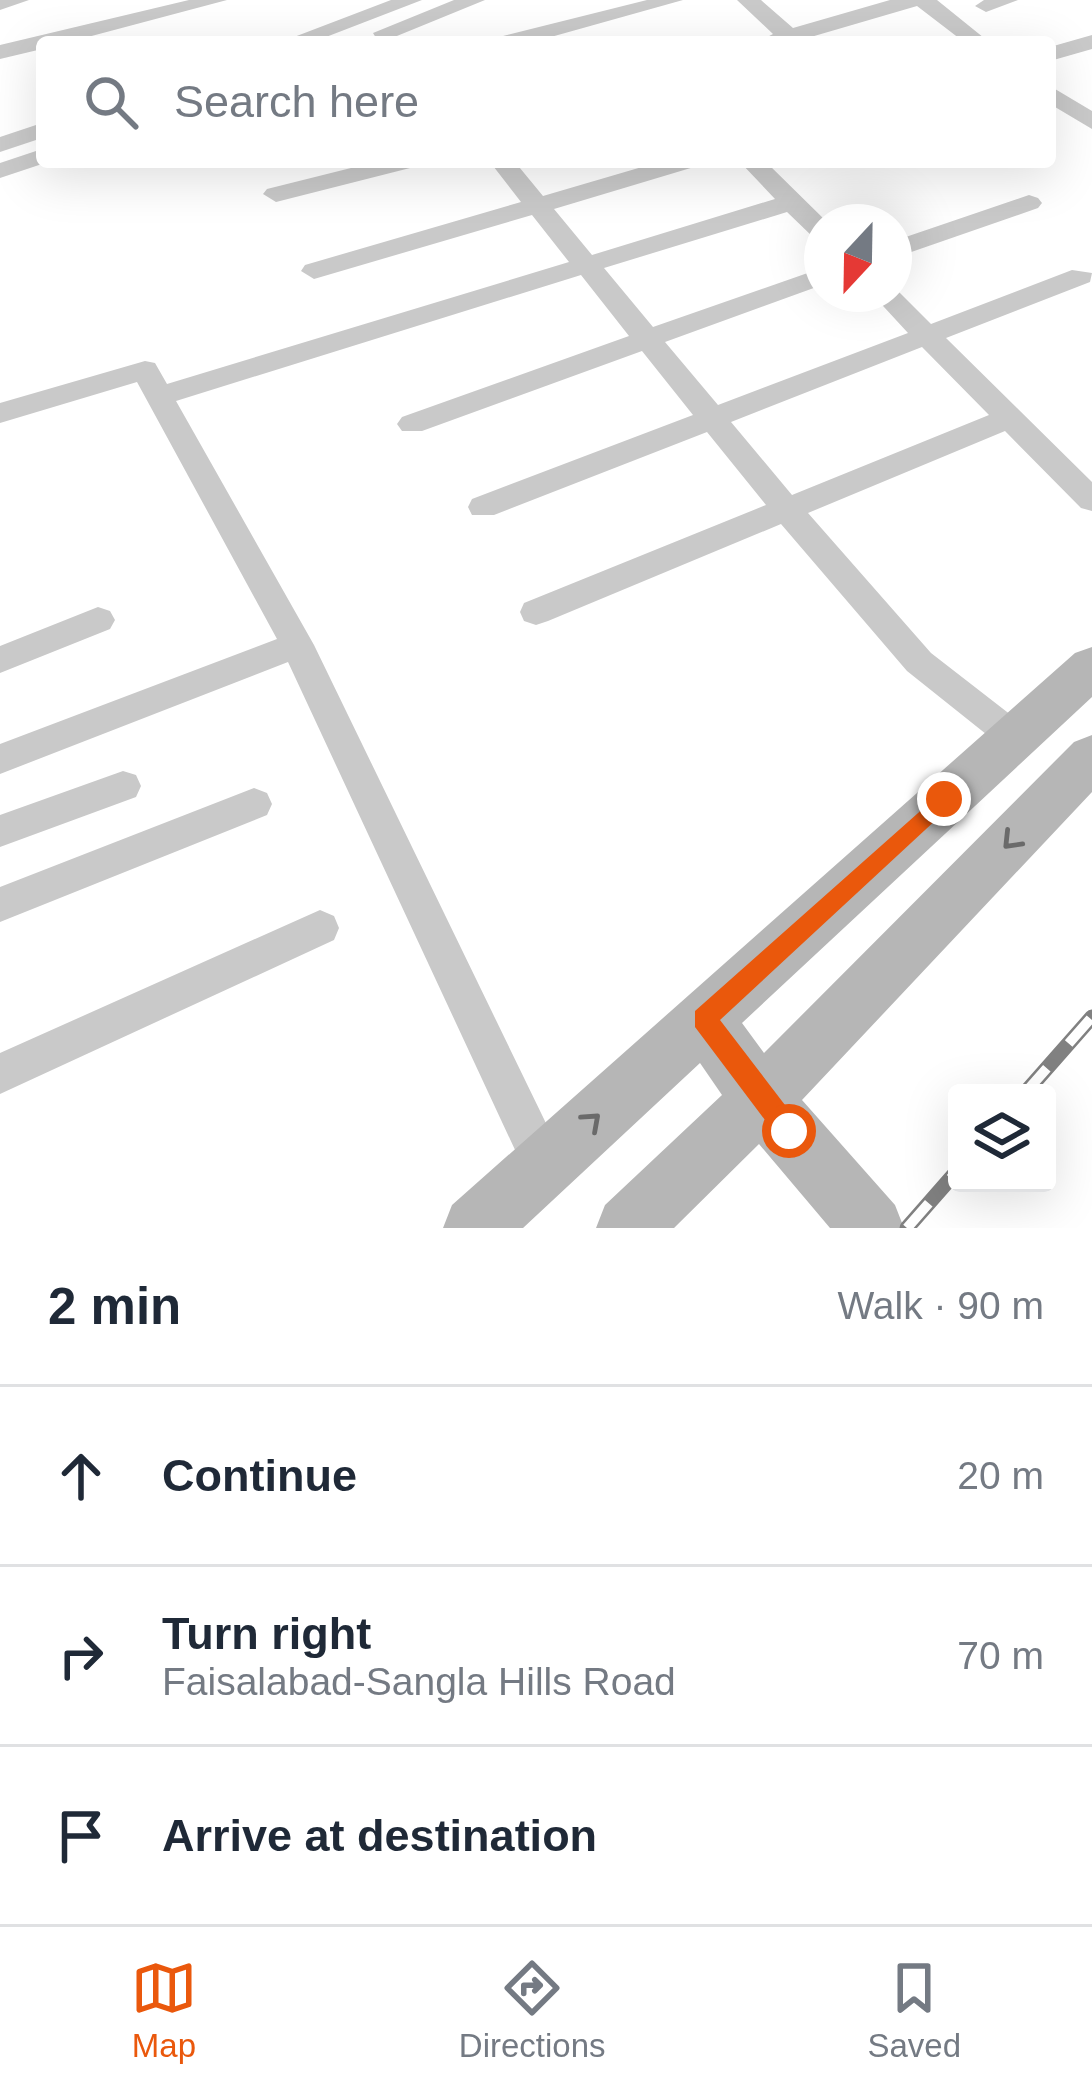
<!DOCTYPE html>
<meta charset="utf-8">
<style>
body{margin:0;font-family:Helvetica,sans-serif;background:#f6f6f7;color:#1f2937}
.controls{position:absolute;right:36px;bottom:36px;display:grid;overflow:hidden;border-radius:12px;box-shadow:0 12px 48px #0002}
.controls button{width:108px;height:108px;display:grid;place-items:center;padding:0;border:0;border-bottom:3px solid #e0e1e3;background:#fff;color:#1f2937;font:60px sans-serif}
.compass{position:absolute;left:804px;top:204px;width:108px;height:108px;border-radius:50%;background:#fff;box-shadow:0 12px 48px #0002;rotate:202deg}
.stop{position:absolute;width:36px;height:36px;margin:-27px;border:9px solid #ea580c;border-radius:50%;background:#fff}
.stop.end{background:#ea580c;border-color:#fff;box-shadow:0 3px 12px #0008}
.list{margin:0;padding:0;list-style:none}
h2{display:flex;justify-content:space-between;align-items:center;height:156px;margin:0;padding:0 48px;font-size:51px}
h2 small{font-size:39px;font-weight:400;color:#747a83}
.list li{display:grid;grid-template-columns:78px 1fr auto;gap:36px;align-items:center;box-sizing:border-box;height:180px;padding:0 48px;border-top:3px solid #e0e1e3}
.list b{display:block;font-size:45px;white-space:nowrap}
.list p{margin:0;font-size:39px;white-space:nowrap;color:#747a83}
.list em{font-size:39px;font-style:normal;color:#747a83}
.icon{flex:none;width:66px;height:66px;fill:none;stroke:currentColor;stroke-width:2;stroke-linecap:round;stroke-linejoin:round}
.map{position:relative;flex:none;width:1092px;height:1228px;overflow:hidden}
.search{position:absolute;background:#fff;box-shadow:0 12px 48px #0002;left:36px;right:36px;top:36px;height:132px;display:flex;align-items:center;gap:30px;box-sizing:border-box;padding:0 42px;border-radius:12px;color:#747a83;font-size:45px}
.sheet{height:696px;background:#fff}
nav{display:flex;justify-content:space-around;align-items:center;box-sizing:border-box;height:168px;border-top:3px solid #e0e1e3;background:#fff;font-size:33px;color:#747a83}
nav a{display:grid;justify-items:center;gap:6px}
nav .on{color:#ea580c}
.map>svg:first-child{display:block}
</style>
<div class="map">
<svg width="1092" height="1228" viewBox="0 0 1092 1228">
<rect width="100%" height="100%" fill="#fff"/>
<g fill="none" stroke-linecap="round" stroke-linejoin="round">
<path fill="#c9c9c9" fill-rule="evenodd" d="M0,0H29L0,10Z
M189,0H227L69,42H42V49L0,59V45Z
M391,0H422L313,42H281Z
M454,0H485L392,38H376L373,33Z
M647,0H683L533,42H496L499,37Z
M737,0H761L793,28L890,0H937L989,42H964L917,6L804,39L806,42H758L773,34Z
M984,0H1018L986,12L975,6Z
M1092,35V49L1050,61V47Z
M1050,86L1092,111V129L1050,104Z
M42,123V138L0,152V137Z
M42,149V162H48L0,178V163Z
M375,162H417L414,167L276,202L263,194L267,189Z
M490,162H515L543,196L659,162H697L694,167L554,209L592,255L775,199L740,162H766L827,222H822V240L813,237L787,212L604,268L653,327L822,268V285L665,342L718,405L908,333L872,294H894L895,288L931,324L1072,270L1092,273L1090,282L946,338L1092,482V511L1081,508L1005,431L808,513L931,653L1025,726L1031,736L1025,746L1013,750L1001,746L907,671L781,524L548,621L536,625L524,621L520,612L524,603L766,505L707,432L494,515H472L468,507L472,499L693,415L642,351L422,431H402L397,424L402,417L629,336L581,275L176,401L314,645L559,1150L566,1165L559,1180L544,1187L529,1180L288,662L0,774V744L277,639L137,382L0,423V403L145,361L155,363L167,384L569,262L532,215L314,279L301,271L305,265L521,202ZM922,347L989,415L792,495L731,422Z
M1029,195L1038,198L1042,203L1038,208L894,258V241Z
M98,607L110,611L115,620L110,629L0,673V646Z
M123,771L136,775L141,786L136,797L0,847V815Z
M254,788L267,793L272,804L267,815L0,922V887Z
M320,910L334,916L339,928L334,940L0,1094V1053Z"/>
<path fill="#b6b6b6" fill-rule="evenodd" d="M1092,647V697L742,1023L764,1053L1074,742L1092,735V792L802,1100L895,1205L904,1228H830L759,1144L674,1228H596L605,1205L722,1095L700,1063L523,1228H443L452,1205L1075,653Z"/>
<g stroke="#818181" stroke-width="15">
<path id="rail" d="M1025,1093L1092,1017
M907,1228L957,1171"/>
</g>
<use href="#rail" stroke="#fff" stroke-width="10" stroke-dasharray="33" stroke-linecap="butt"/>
</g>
<defs><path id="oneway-chevron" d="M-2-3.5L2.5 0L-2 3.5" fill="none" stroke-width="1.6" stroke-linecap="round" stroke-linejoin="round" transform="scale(3)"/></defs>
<g stroke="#6a6a6a">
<use href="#oneway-chevron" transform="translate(1011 841) rotate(134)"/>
<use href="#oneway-chevron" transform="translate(592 1121) rotate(-42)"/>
</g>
<path fill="#ea580c" d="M944,790L955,799L952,805L720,1020L798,1122L802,1131L798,1140L789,1144L780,1140L695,1027V1011Z"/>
</svg>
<div class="controls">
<button><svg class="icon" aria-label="layers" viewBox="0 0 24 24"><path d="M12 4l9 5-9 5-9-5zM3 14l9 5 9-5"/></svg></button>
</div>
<svg class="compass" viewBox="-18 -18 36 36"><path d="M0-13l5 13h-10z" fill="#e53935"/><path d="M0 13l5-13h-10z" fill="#747a83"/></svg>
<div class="stop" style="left:789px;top:1131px"></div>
<div class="stop end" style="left:944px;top:799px"></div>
<div class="search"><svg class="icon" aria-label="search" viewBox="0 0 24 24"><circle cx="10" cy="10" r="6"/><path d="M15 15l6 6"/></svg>Search here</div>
</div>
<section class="sheet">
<h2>2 min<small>Walk · 90 m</small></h2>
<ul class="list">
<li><svg class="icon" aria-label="ahead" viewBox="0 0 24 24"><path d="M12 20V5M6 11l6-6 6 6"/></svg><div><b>Continue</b></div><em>20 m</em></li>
<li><svg class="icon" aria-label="right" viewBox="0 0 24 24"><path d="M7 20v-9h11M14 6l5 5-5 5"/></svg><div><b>Turn right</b><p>Faisalabad-Sangla Hills Road</p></div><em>70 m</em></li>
<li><svg class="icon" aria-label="arrive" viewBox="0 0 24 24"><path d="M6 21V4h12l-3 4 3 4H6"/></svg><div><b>Arrive at destination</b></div></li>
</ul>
</section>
<nav>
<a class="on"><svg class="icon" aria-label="map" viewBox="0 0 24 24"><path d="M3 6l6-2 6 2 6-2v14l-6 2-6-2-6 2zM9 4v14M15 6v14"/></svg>Map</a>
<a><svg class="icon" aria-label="directions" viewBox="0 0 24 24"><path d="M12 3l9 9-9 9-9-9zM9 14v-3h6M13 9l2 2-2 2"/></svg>Directions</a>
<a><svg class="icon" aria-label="saved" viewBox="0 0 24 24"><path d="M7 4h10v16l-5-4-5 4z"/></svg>Saved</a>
</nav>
